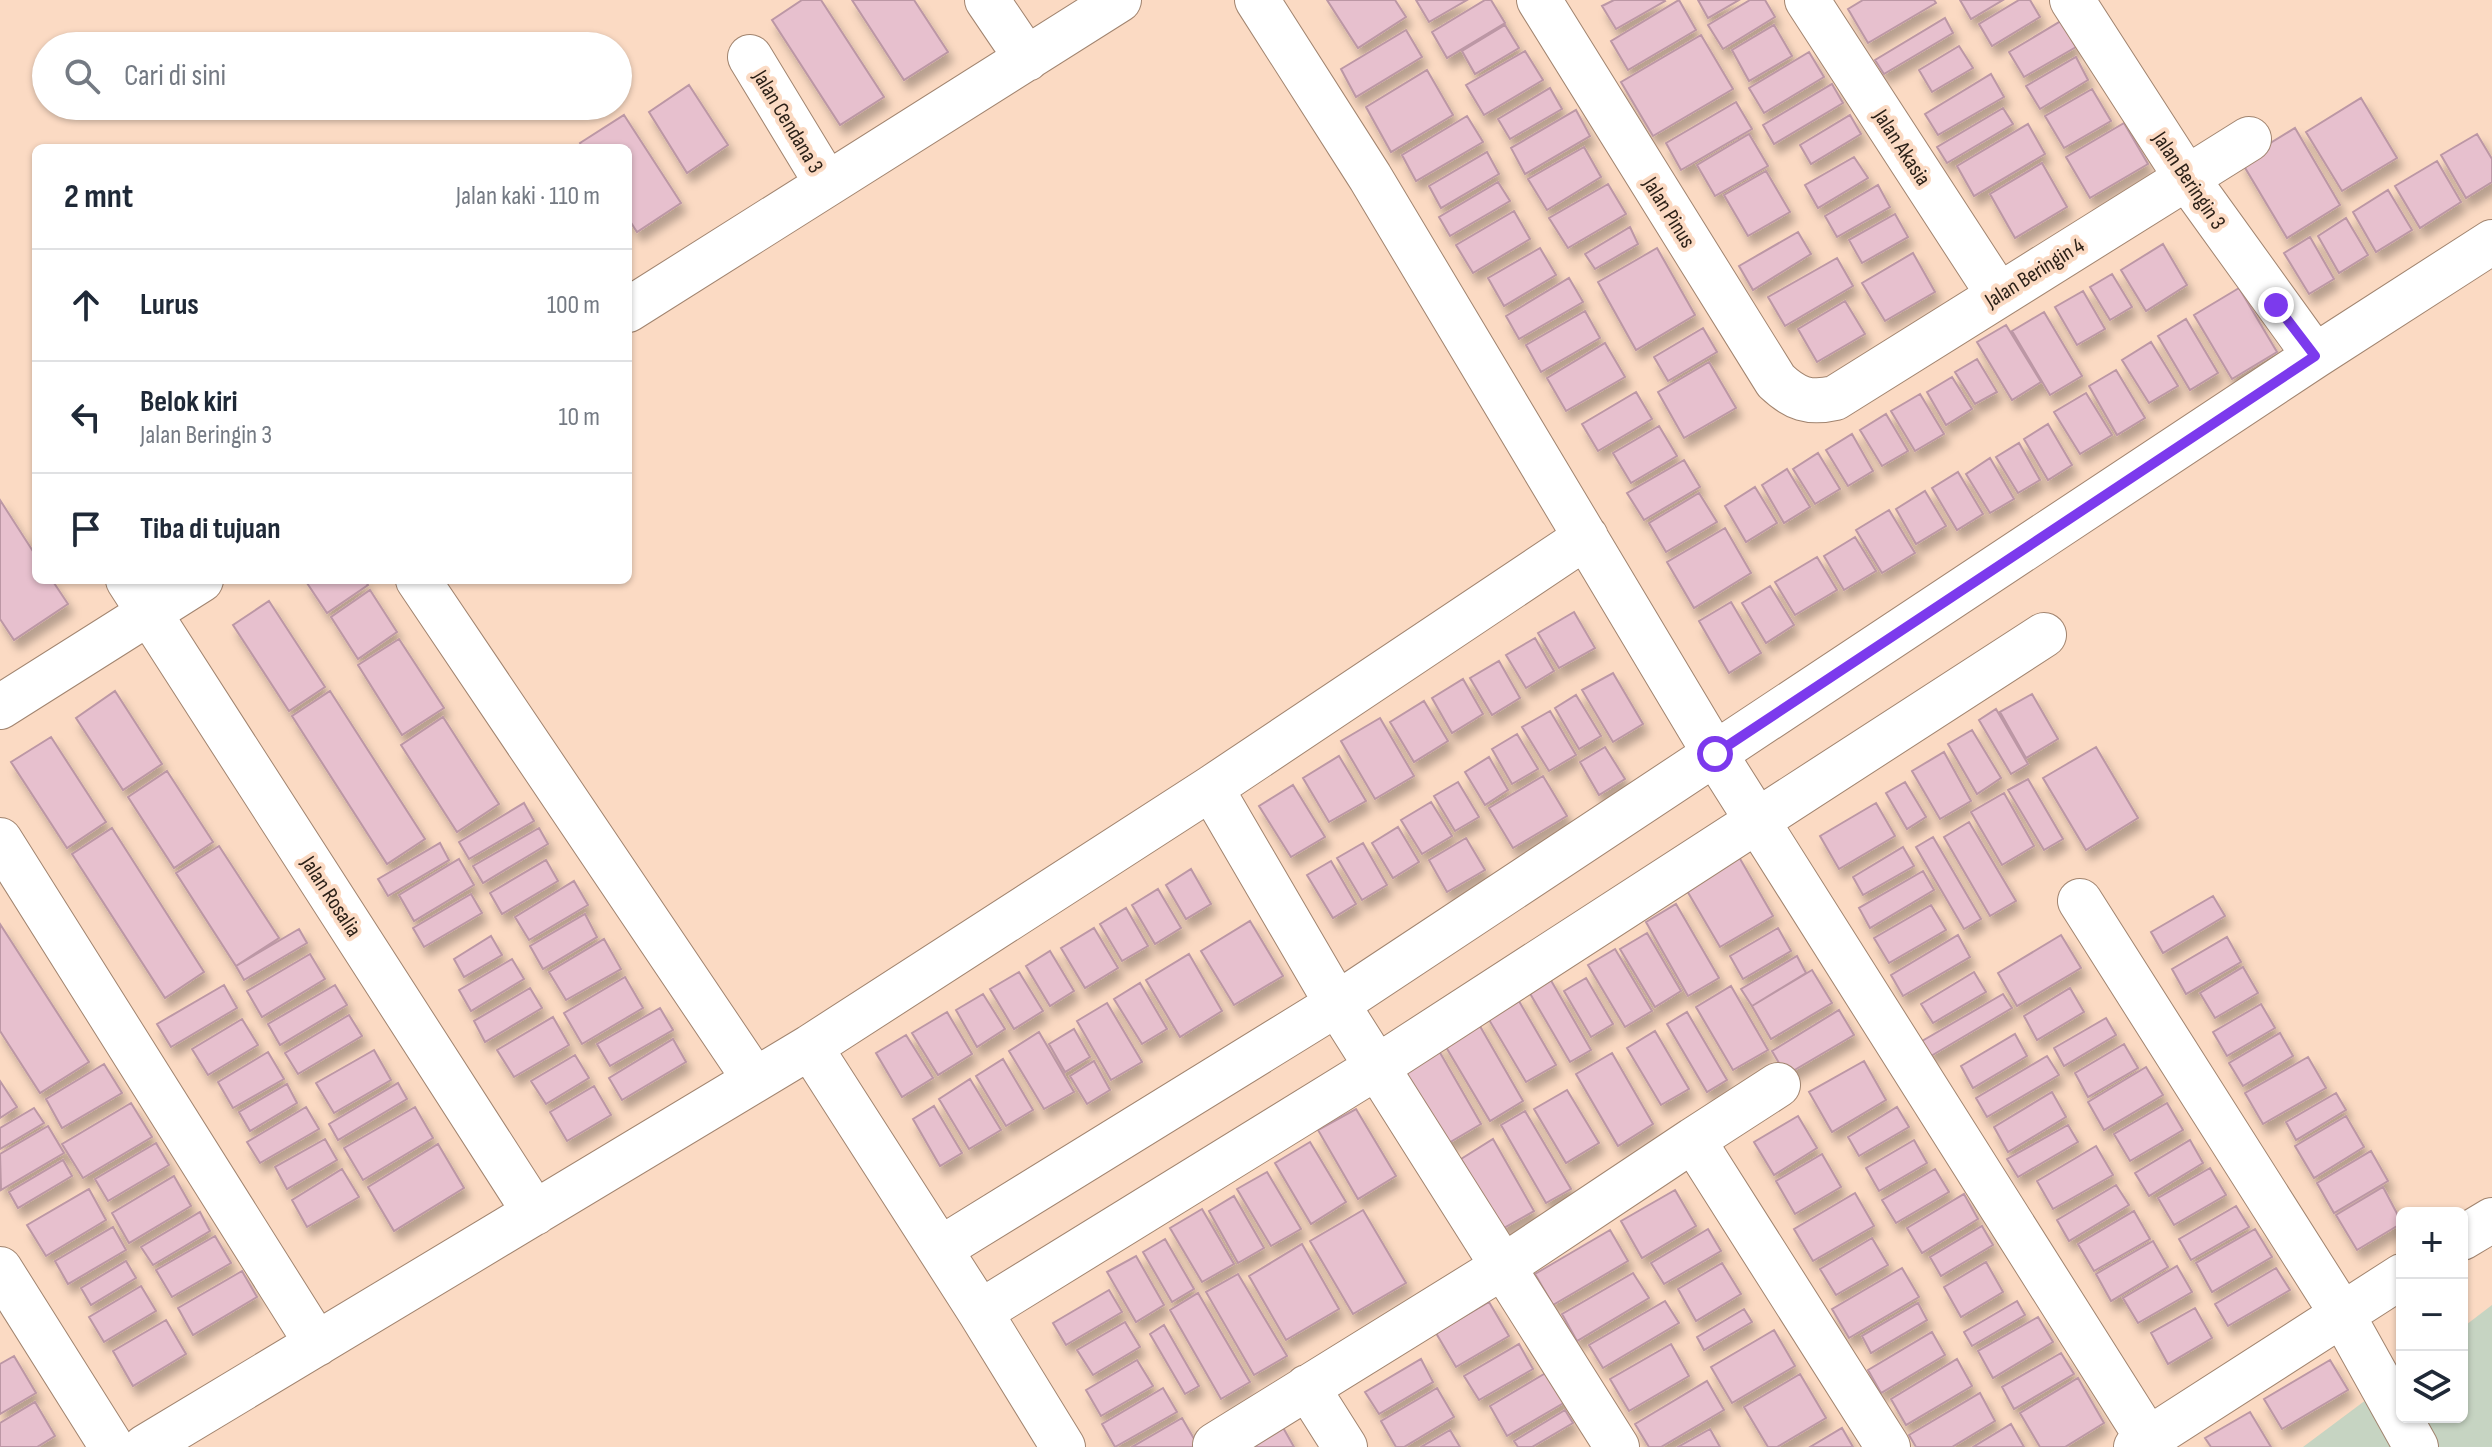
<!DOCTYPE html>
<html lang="id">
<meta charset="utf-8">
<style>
body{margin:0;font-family:"Sofia Sans Condensed",sans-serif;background:#f2f2f3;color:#1f2937}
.controls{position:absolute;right:24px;bottom:24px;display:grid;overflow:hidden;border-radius:12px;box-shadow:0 2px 6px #0004}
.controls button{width:72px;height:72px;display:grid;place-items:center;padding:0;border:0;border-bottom:2px solid #e0e1e3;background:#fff;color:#1f2937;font:40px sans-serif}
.stop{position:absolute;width:24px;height:24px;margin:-18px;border:6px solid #7c3aed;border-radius:50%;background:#fff}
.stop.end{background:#7c3aed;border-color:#fff;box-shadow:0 2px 8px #0008}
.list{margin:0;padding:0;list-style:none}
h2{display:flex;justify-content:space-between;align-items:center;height:104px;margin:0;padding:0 32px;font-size:34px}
h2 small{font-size:26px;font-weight:400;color:#747a83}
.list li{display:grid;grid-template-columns:52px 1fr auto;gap:24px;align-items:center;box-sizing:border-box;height:112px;padding:0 32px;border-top:2px solid #e0e1e3}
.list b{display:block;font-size:30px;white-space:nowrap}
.list p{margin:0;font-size:26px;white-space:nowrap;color:#747a83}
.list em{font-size:26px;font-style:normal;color:#747a83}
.icon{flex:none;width:44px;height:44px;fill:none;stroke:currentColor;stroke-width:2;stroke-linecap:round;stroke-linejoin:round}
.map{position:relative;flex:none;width:2492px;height:1447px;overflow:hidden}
.search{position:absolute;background:#fff;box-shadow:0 2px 6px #0004;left:32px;top:32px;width:600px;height:88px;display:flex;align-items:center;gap:20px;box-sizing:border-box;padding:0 28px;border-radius:44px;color:#747a83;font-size:30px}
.panel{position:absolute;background:#fff;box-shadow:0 2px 6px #0004;left:32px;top:144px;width:600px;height:440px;border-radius:12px}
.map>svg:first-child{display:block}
</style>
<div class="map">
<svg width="2492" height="1447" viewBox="0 0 2492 1447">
<defs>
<filter id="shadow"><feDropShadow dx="5" dy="9" stdDeviation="4" flood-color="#0004"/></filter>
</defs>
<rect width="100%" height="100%" fill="#fbdac3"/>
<path fill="#c6d4c2" d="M2492,1305V1447H2303L2402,1373V1417H2462V1328Z"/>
<path fill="#e7c0ce" stroke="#bc97a5" stroke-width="2" filter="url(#shadow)" d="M802,0H821L884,97L840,125L772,20Z
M852,0H914L948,52L904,80Z
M1327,0H1395L1406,17L1358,48Z
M1416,0H1467L1429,22Z
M1485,0H1491L1505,23L1447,58L1432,32Z
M1614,0H1664L1665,1L1616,29L1602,6Z
M1679,0L1696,30L1628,70L1611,41Z
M1698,0H1739L1708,18Z
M1750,0H1765L1775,17L1723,49L1708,25Z
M1863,0H1934L1936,3L1868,43L1848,9Z
M1960,0H2003L1971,19Z
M2019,0H2030L2040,17L1992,46L1979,24Z
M1945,18L1953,33L1884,74L1875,60Z
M2061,21L2076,47L2024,77L2009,52Z
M1505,25L1519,48L1475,74L1462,51Z
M1774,25L1792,56L1749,81L1732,50Z
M1406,30L1422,57L1356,97L1341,69Z
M1701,35L1733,89L1653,136L1621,82Z
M1959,46L1973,68L1932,92L1919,70Z
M1525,51L1543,80L1484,115L1466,85Z
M1809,52L1824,77L1764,113L1749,88Z
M2076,57L2088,80L2040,109L2026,86Z
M1427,70L1453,115L1391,152L1366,107Z
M1991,74L2004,97L1938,135L1925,114Z
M1832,84L1843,103L1774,144L1763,125Z
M689,85L728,145L687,173L649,112Z
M1550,88L1562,109L1510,139L1498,119Z
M2092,89L2111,121L2064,148L2045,116Z
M2361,98L2397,158L2342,191L2306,132Z
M1736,102L1752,129L1681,170L1666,143Z
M2003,108L2013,124L1947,163L1937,147Z
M1576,110L1590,136L1525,174L1511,148Z
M624,115L681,203L637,232L628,218V148H583L580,143Z
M1850,115L1861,134L1811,164L1800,145Z
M1467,116L1483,142L1416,181L1402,155Z
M2124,123L2148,164L2090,198L2066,157Z
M2028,124L2045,154L1974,196L1957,166Z
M2295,128L2340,205L2287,238L2241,161Z
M1749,134L1768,166L1715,196L1697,165Z
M2477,134L2492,159V182L2466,198L2441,155Z
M1584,147L1601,177L1547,210L1528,179Z
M1487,152L1499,174L1441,208L1429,186Z
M1854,157L1868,178L1818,208L1805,185Z
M2437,161L2461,202L2420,228L2395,186Z
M2042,163L2067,207L2015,238L1990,194Z
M1766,171L1790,212L1748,236L1724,195Z
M1498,182L1510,201L1450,236L1439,217Z
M1608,184L1626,214L1568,248L1549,218Z
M1878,185L1890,207L1837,237L1825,216Z
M2388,190L2412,230L2376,252L2353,212Z
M1514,211L1530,239L1473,273L1456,245Z
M1895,214L1908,237L1862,263L1849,240Z
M2346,218L2368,255L2339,273L2318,236Z
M1630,227L1638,244L1595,269L1585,254Z
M1798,232L1811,254L1753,290L1739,266Z
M2310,237L2334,279L2309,294L2284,253Z
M2163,244L2187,285L2146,311L2121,270Z
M1540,248L1556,275L1504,306L1488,278Z
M1657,248L1695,315L1636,350L1598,282Z
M1913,253L1935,292L1885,321L1862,283Z
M1837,258L1853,286L1785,326L1768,297Z
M2112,274L2132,307L2110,320L2090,287Z
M1569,278L1583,302L1519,339L1506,316Z
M2239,288L2277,352L2232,379L2194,315Z
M2083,291L2105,329L2077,345L2055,307Z
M1845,301L1865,334L1817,362L1798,329Z
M1585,311L1600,338L1541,372L1526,345Z
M2044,312L2082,376L2050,395L2012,331Z
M2186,319L2218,373L2190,390L2158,336Z
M2006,325L2041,382L2012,400L1977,342Z
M1703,328L1717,352L1668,381L1654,357Z
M2151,342L2178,386L2149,403L2122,360Z
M1605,343L1625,377L1566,411L1547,378Z
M1977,359L1997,392L1975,404L1955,372Z
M1709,362L1736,408L1684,438L1658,392Z
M2116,370L2145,418L2117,435L2089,386Z
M1952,377L1972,409L1946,425L1927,392Z
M1636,392L1652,419L1598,451L1582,424Z
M2086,393L2112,435L2080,454L2054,412Z
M1920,394L1944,434L1915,451L1891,411Z
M1886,414L1908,451L1882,466L1860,430Z
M2048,424L2072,465L2048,480L2024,439Z
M1659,426L1677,456L1631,483L1613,453Z
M1852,434L1873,471L1848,486L1826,450Z
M2019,443L2040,480L2018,493L1996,457Z
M1818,453L1840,489L1815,504L1793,469Z
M1990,458L2014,499L1990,513L1966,474Z
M1684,460L1700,487L1644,520L1627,493Z
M1787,469L1810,507L1784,523L1762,485Z
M1958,472L1983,514L1957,530L1932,488Z
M1755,487L1777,523L1746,542L1725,506Z
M1925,491L1946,526L1916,544L1896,509Z
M1699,493L1717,522L1666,552L1649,523Z
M0,500L36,556V580H52L68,604L14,640L0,619Z
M1889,510L1915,553L1882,573L1856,530Z
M1725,528L1751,573L1694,608L1667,562Z
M1855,537L1876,571L1844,590L1824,556Z
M1817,557L1837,590L1795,615L1775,582Z
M305,580H364L368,585L327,613Z
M1770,586L1794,625L1766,643L1742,603Z
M370,590L397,632L358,659L331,617Z
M269,601L325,687L289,711L233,625Z
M1731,602L1761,653L1729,673L1699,621Z
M1574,612L1595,648L1559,668L1538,633Z
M1535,638L1554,671L1526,688L1506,655Z
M399,639L444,708L402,735L358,665Z
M1499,661L1520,698L1492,715L1470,678Z
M1613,673L1643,724L1613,742L1582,690Z
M1463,679L1483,714L1452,733L1432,698Z
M115,691L162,764L123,790L76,718Z
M330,691L425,839L387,864L292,716Z
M2032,694L2058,739L2026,758L2000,712Z
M1576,695L1601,736L1579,749L1555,708Z
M1424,701L1448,741L1414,762L1390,722Z
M1996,709L2028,764L2011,774L1979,720Z
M1550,711L1576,755L1549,771L1522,727Z
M443,717L499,804L457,832L401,745Z
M1380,718L1414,776L1375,799L1341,741Z
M1972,730L2001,778L1977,794L1948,744Z
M1517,734L1538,769L1512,784L1492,749Z
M51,737L106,822L67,848L11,762Z
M1605,747L1625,779L1599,795L1580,762Z
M2096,747L2138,818L2086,850L2043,778Z
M1944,752L1971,801L1940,819L1912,771Z
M1339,756L1366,801L1329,822L1303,778Z
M1489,757L1508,790L1485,805L1465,772Z
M167,771L213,842L174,868L128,797Z
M1543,776L1567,816L1513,848L1489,808Z
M2028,779L2063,839L2044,850L2008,790Z
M1458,782L1479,817L1455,831L1434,796Z
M1905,782L1926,817L1907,829L1886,793Z
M1293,785L1325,837L1291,857L1259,806Z
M2004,793L2034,846L2002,865L1971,812Z
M1431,802L1452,836L1422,854L1401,820Z
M524,803L534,821L469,859L459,842Z
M1876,803L1895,836L1839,869L1820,836Z
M1969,822L2016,901L1990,916L1944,837Z
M1398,827L1419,862L1393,878L1372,843Z
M112,828L204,972L165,998L72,854Z
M539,828L548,844L483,883L473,866Z
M1933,837L1981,919L1964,929L1916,847Z
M1466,838L1485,870L1447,892L1429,860Z
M440,843L449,860L388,896L378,879Z
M1363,843L1387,885L1362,900L1337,858Z
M219,846L279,938L236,966L176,873Z
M1903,847L1914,866L1863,895L1853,877Z
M1739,857L1773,916L1720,947L1686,889Z
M459,859L474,885L414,921L399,895Z
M546,860L558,881L502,914L490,893Z
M1331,861L1356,904L1333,918L1307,875Z
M1191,869L1211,904L1186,919L1166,885Z
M1923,871L1934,890L1870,928L1859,908Z
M574,881L588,905L529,940L515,917Z
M1158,889L1181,928L1155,944L1132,905Z
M471,894L482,913L424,947L413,928Z
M2213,896L2225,916L2163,953L2151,932Z
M1676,904L1719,978L1688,996L1646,922Z
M1931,905L1946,930L1889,963L1874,938Z
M1126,908L1148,946L1122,961L1100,924Z
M585,914L597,937L543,969L530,946Z
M1250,921L1283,976L1234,1005L1201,951Z
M0,924L89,1062L40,1093L0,1031Z
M1094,928L1118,968L1085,988L1061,948Z
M1778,928L1791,951L1743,979L1730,956Z
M299,929L307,943L244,980L236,966Z
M1647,933L1681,991L1655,1007L1620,949Z
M1958,935L1970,957L1903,996L1891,975Z
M2061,935L2081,968L2017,1006L1998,973Z
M491,936L502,955L464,977L454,959Z
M2227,937L2241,962L2186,994L2172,969Z
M604,939L621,969L566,1000L549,972Z
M1615,949L1652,1011L1625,1027L1588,965Z
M1050,951L1074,991L1050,1006L1026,966Z
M310,954L325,979L262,1017L247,991Z
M1189,954L1222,1011L1180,1037L1146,980Z
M1797,956L1806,973L1752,1006L1741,989Z
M512,959L524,979L471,1011L459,990Z
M2243,967L2258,993L2215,1018L2200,993Z
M1812,970L1832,1003L1771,1039L1752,1006Z
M1019,972L1043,1011L1014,1029L990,989Z
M1974,972L1986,992L1933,1023L1921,1004Z
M625,977L643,1008L582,1044L564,1013Z
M1549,977L1591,1050L1570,1062L1528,990Z
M1586,978L1613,1024L1591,1037L1564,991Z
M1140,983L1167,1029L1142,1044L1114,999Z
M224,985L237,1008L171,1047L157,1024Z
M335,985L347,1005L280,1045L268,1024Z
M1731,986L1768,1050L1733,1070L1696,1007Z
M530,988L542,1008L485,1042L474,1021Z
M2070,988L2084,1012L2037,1040L2024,1016Z
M983,994L1005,1029L977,1047L956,1010Z
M2003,994L2012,1008L1931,1056L1922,1041Z
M1516,996L1556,1065L1526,1082L1485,1013Z
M1107,1003L1142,1062L1111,1080L1077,1021Z
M2261,1004L2275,1028L2227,1056L2213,1032Z
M660,1008L673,1030L610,1066L597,1044Z
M1839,1010L1854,1035L1786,1075L1772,1051Z
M947,1012L972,1054L938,1075L912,1033Z
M1687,1012L1727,1080L1707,1092L1667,1024Z
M349,1015L362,1036L298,1074L285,1053Z
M553,1017L569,1045L514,1077L497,1050Z
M2106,1018L2116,1035L2064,1066L2054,1048Z
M242,1019L258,1045L208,1075L192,1049Z
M1477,1021L1523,1101L1490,1121L1443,1042Z
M1074,1029L1090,1057L1065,1072L1049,1044Z
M1655,1031L1689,1089L1661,1105L1627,1048Z
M1039,1032L1074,1092L1044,1109L1009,1051Z
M2280,1033L2293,1056L2243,1086L2229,1063Z
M2015,1034L2027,1056L1973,1088L1961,1066Z
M906,1035L933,1078L902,1097L876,1053Z
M673,1039L686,1062L622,1100L609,1078Z
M1435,1044L1481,1124L1447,1144L1401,1065Z
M2124,1044L2138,1068L2088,1097L2075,1073Z
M374,1050L391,1080L334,1113L316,1083Z
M268,1052L284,1079L233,1108L218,1082Z
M1612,1053L1653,1124L1618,1146L1576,1074Z
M575,1055L589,1078L546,1104L531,1081Z
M2047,1056L2059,1075L1987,1117L1976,1098Z
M2308,1057L2326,1088L2263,1124L2245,1093Z
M1003,1059L1033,1110L1006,1126L976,1076Z
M1094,1061L1110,1090L1087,1104L1070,1076Z
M1864,1061L1886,1100L1832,1132L1809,1092Z
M104,1064L122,1093L62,1128L46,1099Z
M2146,1067L2163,1095L2104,1130L2088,1102Z
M970,1079L1001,1130L969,1149L939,1099Z
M0,1081L17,1107L0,1118Z
M398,1083L407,1099L338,1140L329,1124Z
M287,1084L297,1103L250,1131L239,1112Z
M594,1086L611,1115L567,1141L550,1112Z
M1567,1090L1599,1143L1566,1163L1534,1109Z
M2052,1092L2066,1117L2008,1152L1994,1127Z
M2336,1093L2346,1110L2296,1140L2286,1122Z
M131,1103L152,1137L83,1178L62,1144Z
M2167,1103L2183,1130L2130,1161L2114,1134Z
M934,1106L962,1153L940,1166L913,1119Z
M306,1107L319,1129L260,1163L247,1142Z
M415,1107L433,1138L363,1180L344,1148Z
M1897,1107L1909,1127L1859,1156L1848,1137Z
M34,1108L44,1123L0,1149V1128Z
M1356,1109L1396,1176L1358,1199L1318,1130Z
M1525,1111L1571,1189L1546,1203L1501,1125Z
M1798,1116L1817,1148L1774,1175L1754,1142Z
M2346,1116L2364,1147L2314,1178L2295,1146Z
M2068,1125L2078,1142L2018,1177L2007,1159Z
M48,1126L64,1153L1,1190L0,1154Z
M325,1139L337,1160L287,1189L275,1167Z
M1493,1139L1534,1211L1502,1229L1461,1159Z
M1914,1140L1927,1163L1879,1191L1866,1168Z
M2190,1140L2203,1163L2149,1196L2135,1173Z
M1310,1142L1346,1202L1311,1224L1275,1163Z
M156,1143L169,1165L108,1201L95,1179Z
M438,1144L464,1188L394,1231L368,1187Z
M2096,1146L2113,1175L2053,1209L2037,1181Z
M2371,1151L2388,1181L2334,1213L2317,1183Z
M1822,1154L1841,1187L1795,1214L1776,1181Z
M63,1160L72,1176L18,1208L9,1192Z
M2210,1168L2226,1195L2174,1225L2158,1198Z
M342,1169L359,1197L307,1227L292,1200Z
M1935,1169L1949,1192L1896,1223L1882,1200Z
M1267,1172L1301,1229L1271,1246L1237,1189Z
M174,1176L191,1206L129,1243L112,1213Z
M2116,1185L2129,1205L2069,1241L2057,1220Z
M2383,1187L2402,1223L2357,1250L2336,1215Z
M89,1189L106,1220L46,1256L27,1225Z
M1675,1190L1696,1226L1642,1258L1621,1221Z
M1855,1193L1874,1226L1813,1261L1794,1229Z
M1964,1194L1978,1219L1922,1253L1907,1228Z
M1234,1196L1264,1248L1238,1263L1209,1211Z
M2236,1206L2249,1227L2191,1260L2179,1239Z
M1202,1209L1234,1264L1202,1282L1170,1228Z
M1363,1210L1406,1283L1353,1314L1310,1241Z
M2134,1211L2150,1239L2094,1271L2078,1244Z
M200,1212L210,1231L153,1265L141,1247Z
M1982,1226L1993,1245L1941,1276L1930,1257Z
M113,1227L126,1250L68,1284L55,1261Z
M1708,1229L1721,1251L1664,1284L1651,1263Z
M2255,1229L2272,1257L2212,1292L2196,1263Z
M1610,1230L1628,1261L1553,1305L1535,1274Z
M215,1236L231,1263L172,1297L156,1270Z
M1872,1238L1888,1265L1836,1295L1820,1269Z
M1165,1239L1194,1289L1172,1302L1143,1252Z
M2153,1241L2168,1267L2111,1301L2096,1274Z
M1302,1244L1339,1309L1286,1340L1249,1276Z
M1136,1256L1164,1305L1136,1322L1107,1272Z
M126,1261L136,1278L91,1305L81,1288Z
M1986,1262L2003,1292L1961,1317L1944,1287Z
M1722,1263L1741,1294L1696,1321L1678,1289Z
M2177,1266L2192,1292L2138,1323L2123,1298Z
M1902,1268L1919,1297L1849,1338L1832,1309Z
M2276,1268L2290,1290L2228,1326L2215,1304Z
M242,1271L257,1297L193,1335L178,1308Z
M1633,1273L1649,1298L1577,1341L1562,1314Z
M1238,1274L1287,1356L1254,1375L1206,1292Z
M141,1286L156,1311L104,1342L89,1317Z
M1109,1290L1122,1312L1066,1345L1053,1323Z
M1198,1293L1250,1382L1221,1399L1170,1310Z
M1665,1301L1679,1323L1603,1368L1589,1345Z
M2017,1301L2025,1315L1972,1346L1964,1332Z
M1489,1302L1509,1336L1456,1367L1436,1333Z
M1918,1303L1927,1320L1871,1353L1862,1336Z
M2195,1308L2212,1338L2168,1364L2151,1333Z
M1744,1309L1752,1322L1704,1350L1697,1337Z
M2038,1317L2053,1342L1993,1378L1978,1351Z
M166,1320L186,1354L133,1386L113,1351Z
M1125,1322L1140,1347L1093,1375L1077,1350Z
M1164,1325L1199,1386L1185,1394L1150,1334Z
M1774,1330L1795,1366L1732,1403L1711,1367Z
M1932,1332L1945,1355L1881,1393L1868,1370Z
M1519,1344L1533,1369L1479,1400L1464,1376Z
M1671,1344L1689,1376L1629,1411L1610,1379Z
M2061,1353L2074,1374L2014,1409L2002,1387Z
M14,1356L36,1393L0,1414V1364Z
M1421,1359L1433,1382L1379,1414L1365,1392Z
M1957,1359L1972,1386L1906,1425L1891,1399Z
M1137,1360L1153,1386L1101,1416L1086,1390Z
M2330,1360L2348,1390L2282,1429L2264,1399Z
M1549,1371L1567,1401L1507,1436L1490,1406Z
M1800,1374L1826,1418L1777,1447H1768L1744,1407Z
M2078,1378L2104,1423L2065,1447H2040L2020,1413Z
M1707,1381L1724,1410L1661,1447H1649L1635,1424Z
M1163,1388L1177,1412L1115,1447L1102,1424Z
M1437,1388L1454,1417L1404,1447H1396L1381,1421Z
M1980,1393L1995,1421L1952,1447H1916L1909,1435Z
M35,1402L55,1436L37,1447H0V1423Z
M1565,1410L1573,1423L1532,1447H1518L1514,1441Z
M2250,1412L2271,1447H2211L2205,1438Z
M1182,1418L1197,1444L1193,1447H1132Z
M1281,1424L1294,1447H1242Z
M2011,1424L2024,1447H1973Z
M1842,1428L1853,1447H1810Z
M1710,1429L1720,1447H1678Z
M1450,1430L1460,1447H1421Z"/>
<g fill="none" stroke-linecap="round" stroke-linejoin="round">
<g stroke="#a1846f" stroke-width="46">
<path id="minor" d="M987,0L1027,59
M1257,0L1370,177L1715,754L2153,1447
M1539,0L1776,381C1795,399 1809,404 1835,398L2249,139
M1807,0L1998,294
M2072,0L2186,177L2315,356
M750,57L827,184
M628,310L1119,0
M128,580L535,1213
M418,580L755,1080
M0,707L201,580
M1211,788L1337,1004L1617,1447
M0,840L317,1344
M2080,901L2342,1314L2416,1447
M810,1047L980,1312L1063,1447
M1778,1085L1693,1140L1888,1447
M2462,1238L2492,1220
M940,1249L1337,1004L2315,356L2492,242
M0,1269L112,1447
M980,1312L1377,1067L2044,635
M1307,1387L1345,1447
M1215,1445L1504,1266L1693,1140
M145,1447L810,1047L1211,788L1586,537
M2136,1447L2402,1276"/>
</g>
<use href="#minor" stroke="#fff" stroke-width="44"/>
</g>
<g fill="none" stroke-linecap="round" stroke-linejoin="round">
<path stroke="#7c3aed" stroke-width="10" d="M1715,754L2315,356L2276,305"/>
</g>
<g text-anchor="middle" stroke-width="8" stroke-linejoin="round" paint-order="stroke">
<g font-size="22" fill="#2c2118" stroke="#fbdac3">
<text transform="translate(789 121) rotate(59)" y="8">Jalan Cendana 3</text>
<text transform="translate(1903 147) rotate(57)" y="8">Jalan Akasia</text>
<text transform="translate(2190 180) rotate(56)" y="8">Jalan Beringin 3</text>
<text transform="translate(1670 212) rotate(58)" y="8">Jalan Pinus</text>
<text transform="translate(2034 272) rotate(-32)" y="8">Jalan Beringin 4</text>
<text transform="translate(332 896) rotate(57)" y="8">Jalan Rosalia</text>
</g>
</g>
</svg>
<div class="controls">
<button>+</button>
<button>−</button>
<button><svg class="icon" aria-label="layers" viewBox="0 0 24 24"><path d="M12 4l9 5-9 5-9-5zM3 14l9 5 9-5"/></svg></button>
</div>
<div class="stop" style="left:1715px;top:754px"></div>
<div class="stop end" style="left:2276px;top:305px"></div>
<div class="search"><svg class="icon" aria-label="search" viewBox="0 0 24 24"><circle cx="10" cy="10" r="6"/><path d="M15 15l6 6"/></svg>Cari di sini</div>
<section class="panel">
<h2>2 mnt<small>Jalan kaki · 110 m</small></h2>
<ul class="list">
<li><svg class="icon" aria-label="ahead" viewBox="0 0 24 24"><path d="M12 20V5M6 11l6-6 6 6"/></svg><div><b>Lurus</b></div><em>100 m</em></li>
<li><svg class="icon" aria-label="left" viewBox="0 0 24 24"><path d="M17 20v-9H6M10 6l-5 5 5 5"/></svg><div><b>Belok kiri</b><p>Jalan Beringin 3</p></div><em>10 m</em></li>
<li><svg class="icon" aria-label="arrive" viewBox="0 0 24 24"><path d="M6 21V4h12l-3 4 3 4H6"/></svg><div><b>Tiba di tujuan</b></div></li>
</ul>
</section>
</div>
